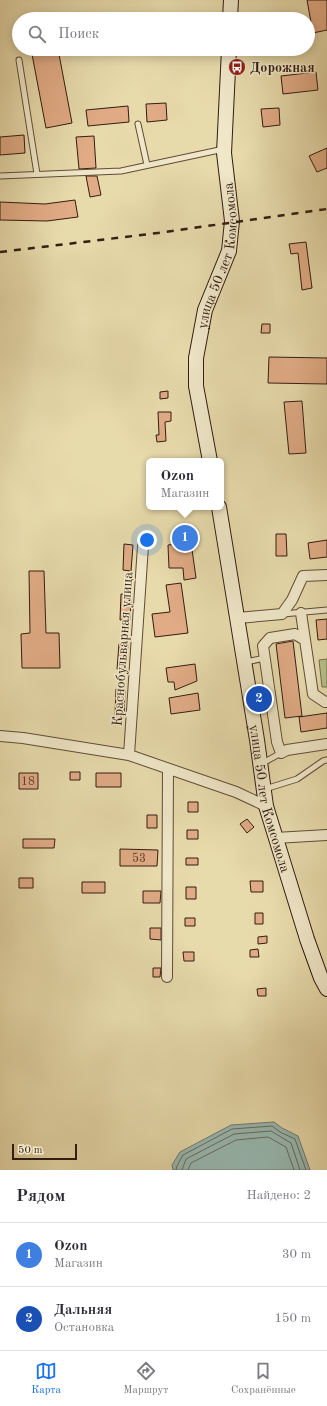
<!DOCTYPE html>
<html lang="ru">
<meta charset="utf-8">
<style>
body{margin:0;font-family:"Old Standard TT",serif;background:#f7f7f7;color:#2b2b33}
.scale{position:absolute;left:12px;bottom:10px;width:65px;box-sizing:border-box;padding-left:4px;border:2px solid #341d12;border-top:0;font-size:11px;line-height:14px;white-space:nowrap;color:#341d12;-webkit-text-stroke:3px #efe7c8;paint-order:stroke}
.you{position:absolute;left:147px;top:540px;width:14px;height:14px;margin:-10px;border:3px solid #fff;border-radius:50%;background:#1a73e8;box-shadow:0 0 0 6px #1a73e833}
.badge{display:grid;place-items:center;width:26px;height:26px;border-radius:50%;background:#1a73e8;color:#fff;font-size:13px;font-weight:700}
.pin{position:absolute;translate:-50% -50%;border:2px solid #fff;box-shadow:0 1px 4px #0006}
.popup{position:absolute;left:146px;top:458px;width:78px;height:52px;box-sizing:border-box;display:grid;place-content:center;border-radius:6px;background:#fff;filter:drop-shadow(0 1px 3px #0005);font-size:13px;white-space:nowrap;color:#7c7c81}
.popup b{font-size:15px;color:#2b2b33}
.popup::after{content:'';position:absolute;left:50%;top:100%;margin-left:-8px;border:8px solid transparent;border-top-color:#fff}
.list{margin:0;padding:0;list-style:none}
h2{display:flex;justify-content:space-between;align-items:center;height:52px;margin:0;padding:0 16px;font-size:17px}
h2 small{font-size:13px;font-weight:400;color:#7c7c81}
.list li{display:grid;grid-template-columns:26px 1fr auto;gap:12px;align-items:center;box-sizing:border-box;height:64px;padding:0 16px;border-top:1px solid #e1e1e2}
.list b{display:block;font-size:15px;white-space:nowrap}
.list p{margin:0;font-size:13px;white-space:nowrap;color:#7c7c81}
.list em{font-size:13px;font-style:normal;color:#7c7c81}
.icon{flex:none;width:22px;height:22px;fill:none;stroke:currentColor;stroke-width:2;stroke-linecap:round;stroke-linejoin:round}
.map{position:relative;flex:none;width:327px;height:1170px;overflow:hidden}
.search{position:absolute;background:#fff;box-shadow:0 2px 10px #0003;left:12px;right:12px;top:12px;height:44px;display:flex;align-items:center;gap:10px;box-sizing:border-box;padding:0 14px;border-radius:22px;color:#7c7c81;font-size:15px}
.sheet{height:180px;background:#fff}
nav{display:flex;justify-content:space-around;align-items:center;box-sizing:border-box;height:56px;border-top:1px solid #e1e1e2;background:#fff;font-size:11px;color:#7c7c81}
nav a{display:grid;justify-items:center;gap:2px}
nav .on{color:#1a73e8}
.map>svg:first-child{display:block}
</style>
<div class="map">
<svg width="327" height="1170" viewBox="0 0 327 1170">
<rect width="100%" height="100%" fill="#e7daab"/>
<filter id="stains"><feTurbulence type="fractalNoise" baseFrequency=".005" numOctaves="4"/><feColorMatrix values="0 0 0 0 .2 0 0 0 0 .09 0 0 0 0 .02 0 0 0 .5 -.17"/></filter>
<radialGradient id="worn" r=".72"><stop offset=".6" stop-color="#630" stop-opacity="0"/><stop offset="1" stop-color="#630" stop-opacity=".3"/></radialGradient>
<path fill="#b6bf88" stroke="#756e4d" d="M327,659V687H322L319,660Z"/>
<path fill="#98b9b1" stroke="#707b71" d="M274,1122L282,1128L298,1136L310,1170H173L172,1165L180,1152L231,1125Z"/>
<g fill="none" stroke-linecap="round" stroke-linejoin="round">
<path stroke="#666b62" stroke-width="1" d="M176,1170L177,1166L183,1155L232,1129L272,1126L280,1132L295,1139L306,1170
M182,1170L186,1159L234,1134L271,1131L291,1143L300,1170
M188,1170L191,1163L236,1140L268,1137L286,1147L294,1170"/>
</g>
<path fill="#e0ab85" stroke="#341d12" d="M307,0H327V30L313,33Z
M31,49H58L72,123L46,128Z
M316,72L318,90L283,94L281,76Z
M166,103L167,120L147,122L146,104Z
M128,106L129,122L88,126L86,110Z
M279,108L280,125L263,127L261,109Z
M24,135L25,153L0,155V137Z
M94,136L96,168L79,169L76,137Z
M327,148V168L317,172L309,156Z
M86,176H97L101,195L90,197Z
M75,200L78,217L47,221L0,220V202L45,204Z
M306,242L312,288L302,290L298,253L291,254L289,244Z
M262,324H270V333H261Z
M269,357L327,358V384L268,383Z
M168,391V398L160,399V392Z
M302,401L306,453L289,454L284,402Z
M158,412H171V421L165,422L166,441L157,442L156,435H159Z
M276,534H286L287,556H276Z
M190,535L196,578L184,580L183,568H169L168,545L179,544L178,536Z
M327,540V557L310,559L308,543Z
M124,544L133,545L131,571L123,570Z
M29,571H44L46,633H59L60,668H22L21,634L30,633Z
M181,583L188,633L155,637L152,614L170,612L166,585Z
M121,594L131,595L130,620H120Z
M327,619V639L318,640L316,620Z
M293,641L302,716L285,718L276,644Z
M119,644H128L126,669H117Z
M195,664L197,681L175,690L174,682H168L166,668Z
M116,689L125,690L124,716L115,715Z
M198,693L200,710L171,714L169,698Z
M327,713V728L301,732L299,717Z
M70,772H80V780H70Z
M19,773H38V789H19Z
M96,773H121V787H96Z
M188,802H198V812H188Z
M147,815H157V828H147Z
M247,819L254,827L247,833L240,824Z
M187,830H198V839H187Z
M23,839H55L54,848H23Z
M120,849L158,850L157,866H120Z
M186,858H198V865H186Z
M19,878H33V888H19Z
M250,881H263V892H251Z
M82,882H105V893H82Z
M186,887H196V899H186Z
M143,891H161L160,903H143Z
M255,913H263V924H255Z
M185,918H195V926H185Z
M150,928H161V940L150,939Z
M267,936V943L258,944V937Z
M258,949L259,957H250V950Z
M183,952H194V961H184Z
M153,968H161L160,977H153Z
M266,988V996H258L257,989Z"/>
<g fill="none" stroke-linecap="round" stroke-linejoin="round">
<g stroke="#614c38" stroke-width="7">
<path id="lane" d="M19,60L37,174
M138,124L147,165
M0,176L121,171L224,149
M283,614L327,610
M246,662L265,658
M261,764L281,753
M265,789L297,779L323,761L327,760"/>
</g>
<g stroke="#614c38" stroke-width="12">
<path id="street" d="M301,613L305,640
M238,618L282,614L292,600L303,576L327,575
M327,702H325L313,694L305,640L295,634L270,638L263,646L277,742L281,753L287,750L327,744
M0,736L23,738L129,755L236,792L266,806
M129,755L143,546
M275,838L327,835
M167,977L168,769"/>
</g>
<g stroke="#341d12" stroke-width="16">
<g id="secondary">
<path d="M230,19L231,0"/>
<path id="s1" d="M210,461L196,386V358L205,310L229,251L232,221L224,153L229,49"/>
<path id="s2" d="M219,507L257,740L266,806L307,939L321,978L327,989"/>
</g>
</g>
<use href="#lane" stroke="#efe7c8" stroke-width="5"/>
<use href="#street" stroke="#efe7c8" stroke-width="10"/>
<use href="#secondary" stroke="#efe7c8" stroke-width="14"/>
<path stroke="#341d12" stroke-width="2.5" stroke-dasharray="7 7" stroke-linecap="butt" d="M0,252L158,233L327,209"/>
</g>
<defs>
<g id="bus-disc" transform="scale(0.9)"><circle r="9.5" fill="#8f2418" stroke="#efe7c8"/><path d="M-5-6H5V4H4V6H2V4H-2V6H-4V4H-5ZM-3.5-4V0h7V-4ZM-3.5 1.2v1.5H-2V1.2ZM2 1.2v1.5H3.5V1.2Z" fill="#fff"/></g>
</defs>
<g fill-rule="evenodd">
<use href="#bus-disc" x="237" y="67"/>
</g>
<g text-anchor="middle" stroke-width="3" stroke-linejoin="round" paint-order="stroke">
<g font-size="12" fill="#5f402f">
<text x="28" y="785">18</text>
<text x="139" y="862">53</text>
</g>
<g font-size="14" font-weight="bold" fill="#341d12" stroke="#efe7c8" text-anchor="start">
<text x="250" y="72">Дорожная</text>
</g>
<g font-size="14" fill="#341d12" stroke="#efe7c8">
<text dy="5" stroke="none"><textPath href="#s1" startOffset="210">улица 50 лет Комсомола</textPath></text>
<text transform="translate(122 649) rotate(-86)" y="5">Краснобульварная улица</text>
<text dy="5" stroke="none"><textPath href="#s2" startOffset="296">улица 50 лет Комсомола</textPath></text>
</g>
</g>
<rect width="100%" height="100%" filter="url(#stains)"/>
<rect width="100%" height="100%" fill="url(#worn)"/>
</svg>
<div class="scale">50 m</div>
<div class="you"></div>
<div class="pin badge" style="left:185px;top:538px;background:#3f7fe0">1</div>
<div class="popup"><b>Ozon</b>Магазин</div>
<div class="pin badge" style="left:259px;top:699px;background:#1a4fb4">2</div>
<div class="search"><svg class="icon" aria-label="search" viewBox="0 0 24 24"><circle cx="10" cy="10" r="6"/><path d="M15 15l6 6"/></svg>Поиск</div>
</div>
<section class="sheet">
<h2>Рядом<small>Найдено: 2</small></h2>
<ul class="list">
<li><span class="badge" style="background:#3f7fe0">1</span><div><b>Ozon</b><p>Магазин</p></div><em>30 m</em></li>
<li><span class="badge" style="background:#1a4fb4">2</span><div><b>Дальняя</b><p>Остановка</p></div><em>150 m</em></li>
</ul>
</section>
<nav>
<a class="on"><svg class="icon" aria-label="map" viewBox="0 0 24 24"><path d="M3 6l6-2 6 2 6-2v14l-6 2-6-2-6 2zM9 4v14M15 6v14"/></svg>Карта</a>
<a><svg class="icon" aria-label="directions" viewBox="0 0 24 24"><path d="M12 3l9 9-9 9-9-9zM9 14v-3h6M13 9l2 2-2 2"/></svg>Маршрут</a>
<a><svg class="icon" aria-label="saved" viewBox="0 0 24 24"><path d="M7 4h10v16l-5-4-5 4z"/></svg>Сохранённые</a>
</nav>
